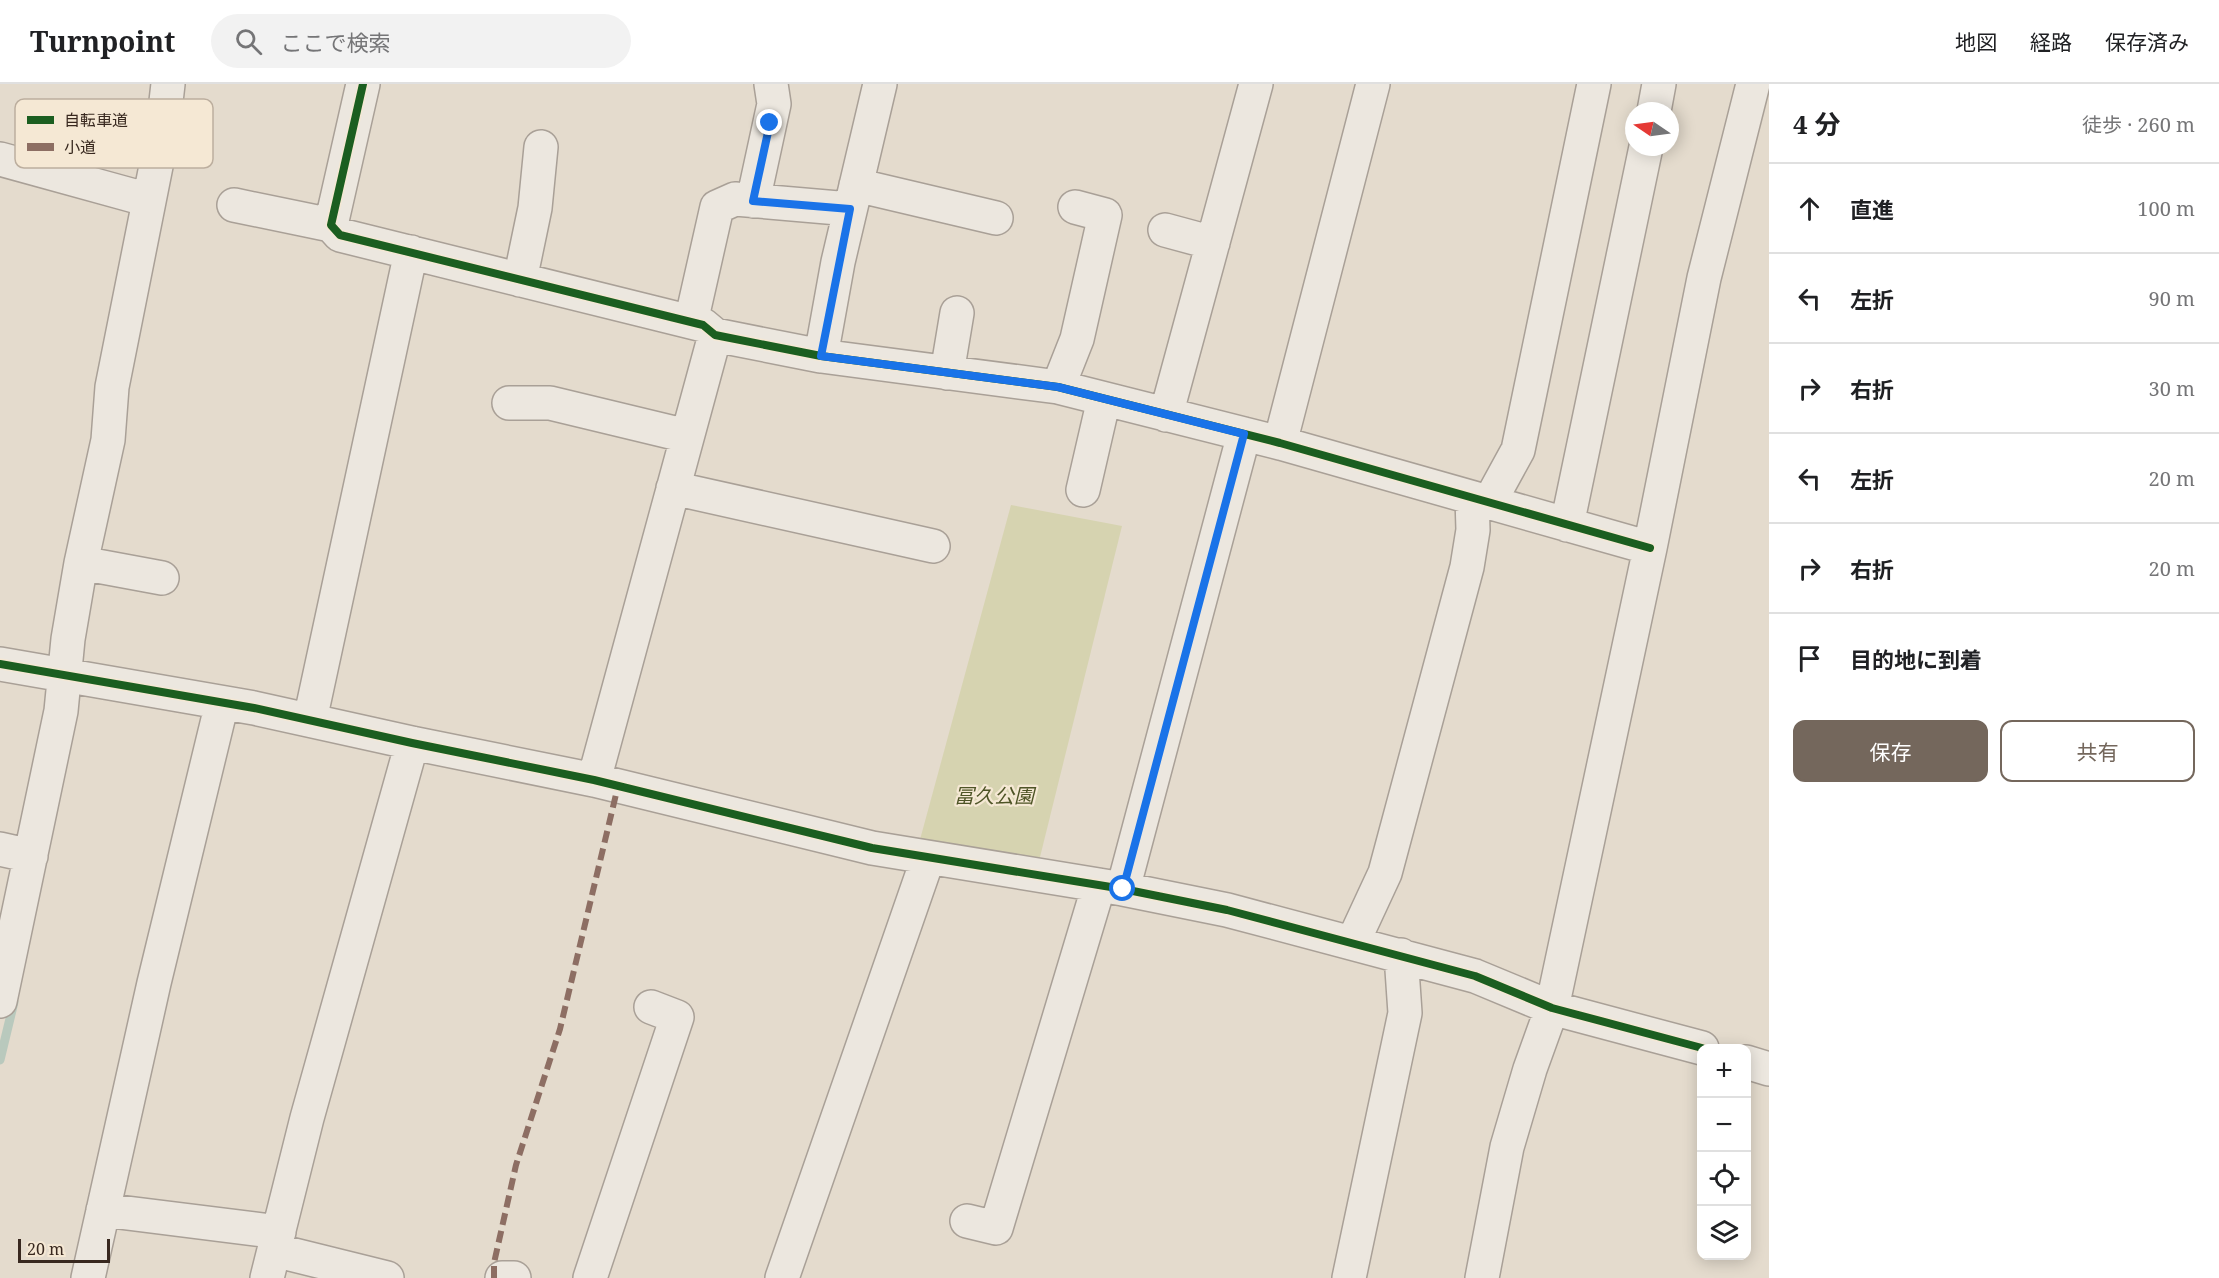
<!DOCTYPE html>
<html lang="ja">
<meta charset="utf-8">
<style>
body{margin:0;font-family:"Noto Serif","Noto Sans JP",serif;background:#f2f2f2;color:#202124}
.controls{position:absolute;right:18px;bottom:18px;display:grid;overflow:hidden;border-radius:12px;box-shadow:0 3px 15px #0003}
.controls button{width:54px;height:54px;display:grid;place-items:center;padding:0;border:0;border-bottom:2px solid #e0e0e0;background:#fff;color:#202124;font:30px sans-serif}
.compass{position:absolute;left:1625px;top:18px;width:54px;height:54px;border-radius:50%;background:#fff;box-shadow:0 3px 15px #0003;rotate:283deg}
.scale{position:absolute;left:18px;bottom:15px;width:92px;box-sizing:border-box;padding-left:6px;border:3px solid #38281f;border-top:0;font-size:16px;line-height:21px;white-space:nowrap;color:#38281f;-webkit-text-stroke:4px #f5e8d4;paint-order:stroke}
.stop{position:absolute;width:18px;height:18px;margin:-14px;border:4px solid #1a73e8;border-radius:50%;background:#fff}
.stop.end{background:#1a73e8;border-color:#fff;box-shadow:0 2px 6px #0008}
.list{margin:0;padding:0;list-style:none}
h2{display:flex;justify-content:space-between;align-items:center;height:78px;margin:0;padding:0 24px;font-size:26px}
h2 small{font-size:20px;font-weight:400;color:#757577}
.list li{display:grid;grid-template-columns:39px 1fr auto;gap:18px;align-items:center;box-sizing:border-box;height:90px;padding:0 24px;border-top:2px solid #e0e0e0}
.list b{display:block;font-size:22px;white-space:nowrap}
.list em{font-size:20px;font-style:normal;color:#757577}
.actions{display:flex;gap:12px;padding:18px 24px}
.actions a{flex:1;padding:14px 0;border:2px solid #74675c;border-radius:12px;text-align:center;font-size:21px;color:#74675c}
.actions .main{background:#74675c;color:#fff}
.icon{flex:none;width:33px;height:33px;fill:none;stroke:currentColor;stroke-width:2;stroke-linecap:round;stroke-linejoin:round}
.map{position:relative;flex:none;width:1769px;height:1194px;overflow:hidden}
header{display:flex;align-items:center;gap:36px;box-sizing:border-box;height:84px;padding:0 30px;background:#fff;border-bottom:2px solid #e0e0e0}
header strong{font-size:28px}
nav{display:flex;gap:33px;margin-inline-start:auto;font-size:21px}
.search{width:420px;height:54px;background:#f2f2f2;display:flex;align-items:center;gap:15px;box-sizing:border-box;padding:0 21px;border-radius:33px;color:#757577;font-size:22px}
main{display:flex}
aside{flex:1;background:#fff}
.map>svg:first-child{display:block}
</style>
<header>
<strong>Turnpoint</strong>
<div class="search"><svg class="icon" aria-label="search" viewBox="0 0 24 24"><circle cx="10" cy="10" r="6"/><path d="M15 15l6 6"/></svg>ここで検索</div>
<nav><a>地図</a><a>経路</a><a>保存済み</a></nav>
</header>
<main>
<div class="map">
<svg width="1769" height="1194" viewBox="0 0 1769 1194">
<rect width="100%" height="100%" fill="#e4dbcd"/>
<path fill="#d6d3b0" d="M1011,421L1122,442L1040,773L1030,782L918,763Z"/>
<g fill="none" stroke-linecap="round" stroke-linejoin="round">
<path stroke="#b9c9bd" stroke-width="9" d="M0,976L14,918"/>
<g stroke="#a9a097" stroke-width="36">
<path id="minor" d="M363,0L331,141L340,151L703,241L715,251L821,272L1058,303L1280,359L1650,464
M1654,27L1659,0
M0,75L149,116
M856,101L996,134
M753,117L774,20L771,0
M234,121L331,141
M1165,146L1213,159
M520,196L535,124L541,63
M691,238L717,123L735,115L850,125
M821,272L838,178L880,0
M947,289L957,229
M1058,303L1077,255L1105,131L1075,123
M509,319H550L687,352
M1166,331L1256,0
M1280,359L1373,0
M673,404L933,462
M1083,406L1104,315
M1489,419L1518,366L1594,0
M1567,441L1646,63
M81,479L162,494
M0,580L254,624L412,659L594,696L872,764L1123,805L1227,826L1475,892L1552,924L1702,964
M310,636L411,168
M594,696L715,251
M0,765L31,772
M1123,805L1244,350
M1353,858L1385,789L1467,483L1473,446L1472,414
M0,917L61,627L68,555L81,479L108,356L112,303L162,52L168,0
M1746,978L1769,985
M103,1126L279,1148
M967,1137L996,1144L1099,801
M274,1166L387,1194
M88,1194L154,899L222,619
M267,1194L307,1034L412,659
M502,1194H514
M590,1194L677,933L651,923
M782,1194L928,774
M1349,1194L1405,929L1401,871
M1482,1194L1507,1063L1530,985L1552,924L1650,464L1704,194L1753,0"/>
</g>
<use href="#minor" stroke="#ece7df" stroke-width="33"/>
<path stroke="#8d6e63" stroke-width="6" stroke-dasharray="12 6" stroke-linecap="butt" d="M494,1194V1179L516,1081L560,945L618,702"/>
<g stroke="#f5e8d4" stroke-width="11">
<path id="cycleway" d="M363,0L331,141L340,151L703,241L715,251L821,272L1058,303L1280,359L1650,464
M0,580L254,624L412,659L594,696L872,764L1123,805L1227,826L1475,892L1552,924L1702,964"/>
</g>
<use href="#cycleway" stroke="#1b5e20" stroke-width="8"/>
</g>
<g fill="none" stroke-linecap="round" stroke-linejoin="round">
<path stroke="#1a73e8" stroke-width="8" d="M770,39L753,117L850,125L821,272L1058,303L1244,350L1123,805"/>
</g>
<g text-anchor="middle" stroke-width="4.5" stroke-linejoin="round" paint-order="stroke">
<g font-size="20" font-style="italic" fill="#4e5426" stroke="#f5e8d4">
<text x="994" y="719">冨久公園</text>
</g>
</g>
<rect x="15" y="15" width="198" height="69" rx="9" fill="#f5e8d4" stroke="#bcae9e" stroke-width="1.5"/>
<rect x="27" y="32" width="27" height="8" fill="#1b5e20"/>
<rect x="27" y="59" width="27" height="8" fill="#8d6e63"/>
<g font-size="16" fill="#38281f">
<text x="64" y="42">自転車道</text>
<text x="64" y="69">小道</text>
</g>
</svg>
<div class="controls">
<button>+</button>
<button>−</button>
<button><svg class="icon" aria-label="locate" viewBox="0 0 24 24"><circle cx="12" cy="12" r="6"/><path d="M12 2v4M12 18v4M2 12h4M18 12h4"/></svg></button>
<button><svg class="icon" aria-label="layers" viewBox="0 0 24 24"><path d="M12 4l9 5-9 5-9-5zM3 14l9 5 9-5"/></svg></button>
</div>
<svg class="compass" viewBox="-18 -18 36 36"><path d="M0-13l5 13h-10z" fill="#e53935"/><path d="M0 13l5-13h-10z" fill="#757577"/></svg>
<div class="scale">20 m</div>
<div class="stop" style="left:1123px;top:805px"></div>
<div class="stop end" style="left:770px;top:39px"></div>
</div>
<aside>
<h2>4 分<small>徒歩 · 260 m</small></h2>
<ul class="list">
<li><svg class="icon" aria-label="ahead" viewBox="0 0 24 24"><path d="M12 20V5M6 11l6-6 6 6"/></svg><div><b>直進</b></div><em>100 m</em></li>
<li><svg class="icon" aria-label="left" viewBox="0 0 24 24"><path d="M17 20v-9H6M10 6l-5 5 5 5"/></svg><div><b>左折</b></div><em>90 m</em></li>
<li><svg class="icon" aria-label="right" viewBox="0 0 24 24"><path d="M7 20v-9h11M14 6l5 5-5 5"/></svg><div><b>右折</b></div><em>30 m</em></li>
<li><svg class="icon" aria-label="left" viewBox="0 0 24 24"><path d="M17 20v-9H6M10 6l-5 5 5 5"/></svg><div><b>左折</b></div><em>20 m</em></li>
<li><svg class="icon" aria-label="right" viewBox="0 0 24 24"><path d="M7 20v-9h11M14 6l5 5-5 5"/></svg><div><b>右折</b></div><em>20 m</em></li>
<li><svg class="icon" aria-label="arrive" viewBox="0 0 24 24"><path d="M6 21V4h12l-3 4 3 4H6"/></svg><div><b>目的地に到着</b></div></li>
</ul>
<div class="actions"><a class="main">保存</a><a>共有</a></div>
</aside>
</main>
